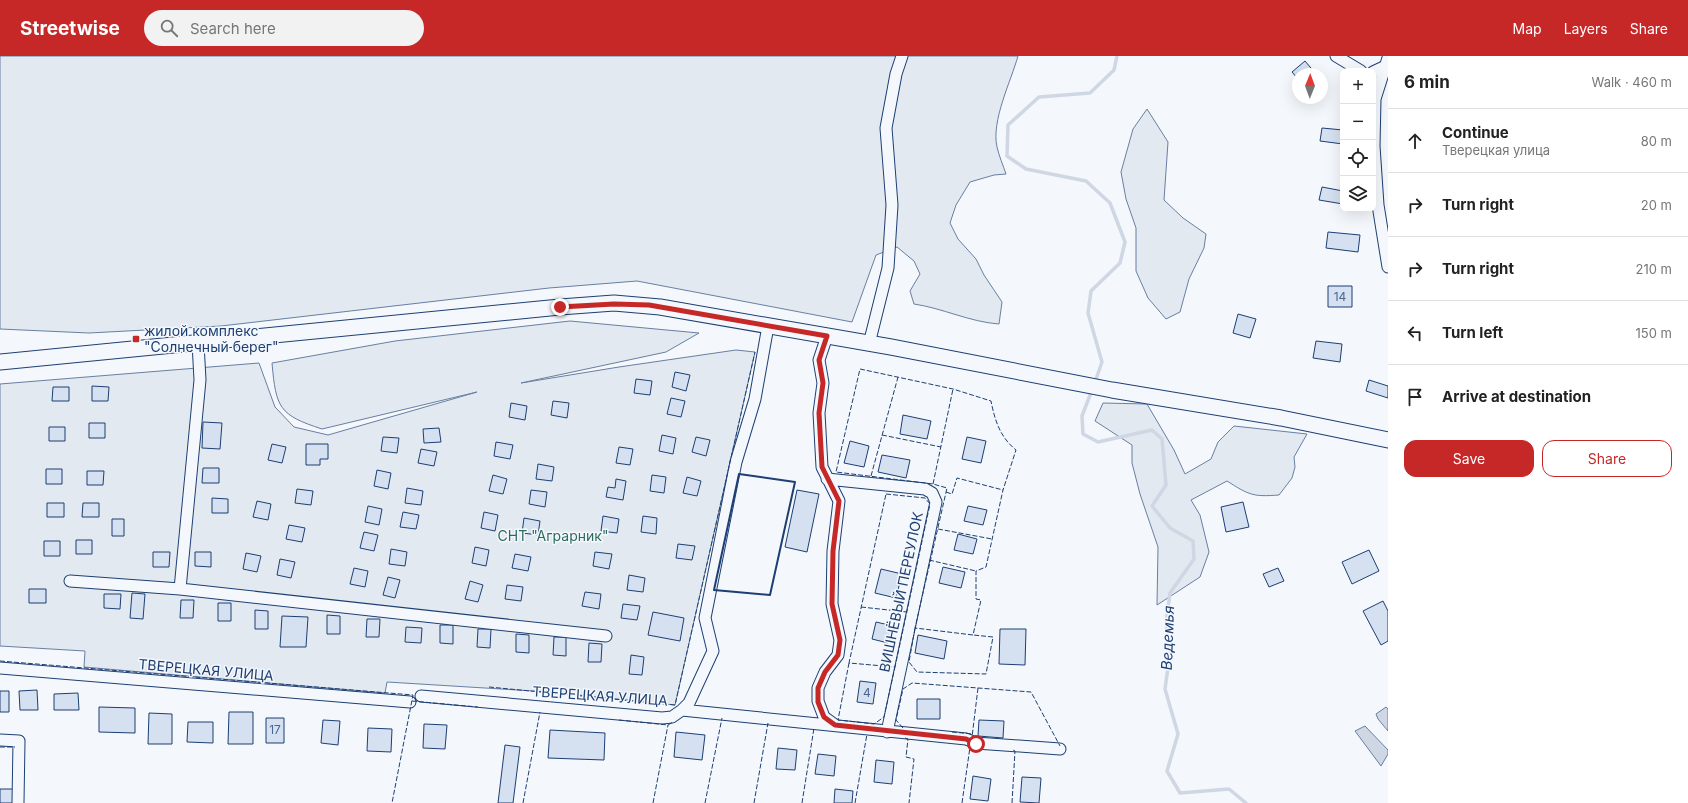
<!DOCTYPE html>
<meta charset="utf-8">
<style>
body{margin:0;font-family:Inter,sans-serif;background:#f2f2f2;color:#222}
.controls{position:absolute;right:12px;top:12px;display:grid;overflow:hidden;border-radius:8px;box-shadow:0 4px 16px #0002}
.controls button{width:36px;height:36px;display:grid;place-items:center;padding:0;border:0;border-bottom:1px solid #e0e0e0;background:#fff;color:#222;font:20px sans-serif}
.compass{position:absolute;left:1292px;top:12px;width:36px;height:36px;border-radius:50%;background:#fff;box-shadow:0 4px 16px #0002;rotate:1deg}
.stop{position:absolute;width:12px;height:12px;margin:-9px;border:3px solid #c62828;border-radius:50%;background:#fff}
.stop.end{background:#c62828;border-color:#fff;box-shadow:0 1px 4px #0008}
.list{margin:0;padding:0;list-style:none}
h2{display:flex;justify-content:space-between;align-items:center;height:52px;margin:0;padding:0 16px;font-size:17px}
h2 small{font-size:13px;font-weight:400;color:#767676}
.list li{display:grid;grid-template-columns:26px 1fr auto;gap:12px;align-items:center;box-sizing:border-box;height:64px;padding:0 16px;border-top:1px solid #e0e0e0}
.list b{display:block;font-size:15px;white-space:nowrap}
.list p{margin:0;font-size:13px;white-space:nowrap;color:#767676}
.list em{font-size:13px;font-style:normal;color:#767676}
.actions{display:flex;gap:8px;padding:12px 16px}
.actions a{flex:1;padding:9px 0;border:1px solid #c62828;border-radius:12px;text-align:center;font-size:14px;color:#c62828}
.actions .main{background:#c62828;color:#fff}
.icon{flex:none;width:22px;height:22px;fill:none;stroke:currentColor;stroke-width:2;stroke-linecap:round;stroke-linejoin:round}
.map{position:relative;flex:none;width:1388px;height:747px;overflow:hidden}
header{display:flex;align-items:center;gap:24px;box-sizing:border-box;height:56px;padding:0 20px;background:#c62828;color:#fff}
header strong{font-size:19px}
nav{display:flex;gap:22px;margin-inline-start:auto;font-size:14px}
.search{width:280px;height:36px;background:#f2f2f2;display:flex;align-items:center;gap:10px;box-sizing:border-box;padding:0 14px;border-radius:22px;color:#767676;font-size:15px}
main{display:flex}
aside{flex:1;background:#fff}
.map>svg:first-child{display:block}
</style>
<header>
<strong>Streetwise</strong>
<div class="search"><svg class="icon" aria-label="search" viewBox="0 0 24 24"><circle cx="10" cy="10" r="6"/><path d="M15 15l6 6"/></svg>Search here</div>
<nav><a>Map</a><a>Layers</a><a>Share</a></nav>
</header>
<main>
<div class="map">
<svg width="1388" height="747" viewBox="0 0 1388 747">
<rect width="100%" height="100%" fill="#f4f7fb"/>
<path fill="#e3e9f0" stroke="#687fa3" d="M0,0H1018C1011,25 991,65 997,91C999,100 1003,109 1006,118L994,119L970,126L956,149L950,167L958,183L976,203L984,219L1002,246L999,268C970,266 942,252 914,248L910,235L920,218L914,205L897,191L876,199L852,266L637,225L549,232L221,270L89,277L0,273Z
M1147,53L1168,86L1164,144L1183,162L1206,178L1204,192L1189,223L1180,256L1166,263L1148,242L1136,215V172L1126,143L1121,116L1133,73Z
M570,265L699,277L666,296L521,327L619,311L736,294L755,296L675,649L550,636L387,626L385,637L84,611L85,595L0,590V328L259,307L275,351L294,371L328,379L477,336L322,373C279,359 276,352 272,307L395,285Z
M1103,347L1147,348L1174,394L1185,418L1211,403L1218,386L1234,370L1307,378L1294,401L1295,411L1292,422L1279,439C1253,441 1249,439 1227,425L1191,444L1200,459L1209,496L1200,521L1157,549L1158,491L1140,438L1132,407V389L1095,365Z"/>
<path fill="#cfd7e4" stroke="#687fa3" d="M1386,651L1388,653V675L1378,663L1376,658Z
M1365,670L1388,694V698L1381,710L1355,675Z"/>
<g fill="none" stroke-linecap="round" stroke-linejoin="round">
<path stroke="#cfd7e4" stroke-width="3.5" d="M1095,326L1102,306L1088,257L1091,235L1120,207L1125,186L1110,147L1086,125L1026,113L1007,100L1008,69L1039,41L1090,37L1114,14L1117,0
M1092,334L1082,360L1083,378L1098,386L1152,374L1162,383L1166,429L1152,450L1170,472L1193,485L1194,503L1170,537L1166,567L1170,597L1165,633L1178,678L1167,715L1180,737L1229,733L1246,747"/>
</g>
<path fill="#d5e0f0" stroke="#1d3f73" d="M1305,5L1316,18H1298V23L1292,16Z
M1322,72L1343,74V88L1320,85Z
M1322,131L1343,135V148L1319,144Z
M1328,176L1360,179L1358,196L1326,192Z
M1328,230H1352V251H1328Z
M1238,258L1256,263L1250,282L1233,277Z
M1316,285L1342,288L1340,306L1313,302Z
M675,316L690,319L686,335L672,331Z
M636,323L652,325L650,339L634,337Z
M1369,324L1388,330V342L1366,335Z
M92,330L109,331L108,345H92Z
M53,331H69V345H52Z
M671,342L685,345L681,361L667,358Z
M553,345L569,347L567,362L551,359Z
M511,347L527,350L525,364L509,361Z
M903,359L931,365L927,383L900,378Z
M203,366L222,367L220,393L202,392Z
M89,367H105V382H89Z
M49,371H65V385H49Z
M439,372L441,386L424,387L423,373Z
M662,379L676,382L673,398L659,395Z
M383,381L399,382L397,397L381,395Z
M696,381L710,384L706,400L692,396Z
M967,381L986,385L981,407L962,403Z
M850,385L869,390L864,411L844,407Z
M496,386L513,389L510,403L494,400Z
M272,388L286,391L282,407L268,404Z
M306,388H328V403H320V409H306Z
M619,391L633,393L630,409L616,407Z
M421,393L437,396L434,410L418,407Z
M882,399L910,404L906,422L878,416Z
M538,408L554,411L552,425L536,423Z
M203,412H219V427H202Z
M46,413H62V428H46Z
M377,414L391,417L388,433L374,430Z
M87,415H104L103,429H87Z
M493,419L507,423L503,438L489,435Z
M652,419L666,421L664,437L650,435Z
M687,421L701,425L697,440L683,437Z
M616,423L626,425L623,444L606,441L608,431L615,432Z
M407,432L423,435L421,449L405,447Z
M297,433L313,435L311,449L295,447Z
M531,434L547,436L545,451L529,448Z
M797,434L819,438L807,496L785,491Z
M212,442L228,443V457H212Z
M257,445L271,448L268,464L253,461Z
M1243,446L1249,471L1226,476L1221,451Z
M47,447H64V461H47Z
M83,447H99V461H82Z
M368,450L382,453L379,469L365,466Z
M968,450L987,454L983,469L964,465Z
M403,456L419,459L416,473L400,471Z
M484,456L498,459L495,475L481,472Z
M603,460L619,463L617,477L601,475Z
M643,460L657,462L656,478L641,476Z
M524,462L540,465L538,479L522,477Z
M112,463H124V480H112Z
M289,469L305,472L302,486L286,483Z
M364,476L378,479L374,495L360,492Z
M958,478L977,483L973,498L954,494Z
M76,484H92V498H76Z
M44,485H60V500H44Z
M678,488L695,490L692,504L676,502Z
M475,491L489,494L486,510L472,507Z
M391,493L407,496L405,510L389,508Z
M1369,494L1379,515L1352,528L1342,506Z
M153,496H170L169,511H153Z
M195,496H211V511L195,510Z
M595,496L612,498L609,513L593,510Z
M246,497L261,500L257,516L243,513Z
M515,498L531,501L528,515L512,512Z
M280,503L295,506L291,522L277,519Z
M943,511L965,516L961,532L939,527Z
M354,512L368,515L365,531L350,528Z
M1278,512L1284,525L1269,531L1263,518Z
M881,513L902,518L896,542L875,537Z
M629,519L645,522L643,536L627,534Z
M388,521L400,524L395,542L383,539Z
M470,525L483,529L478,546L465,543Z
M507,529L523,531L521,545L505,543Z
M29,533H46V547H29Z
M585,536L601,538L599,553L582,550Z
M132,537L145,538L143,563L130,562Z
M104,538H121L120,553L104,552Z
M181,544H194L193,562H180Z
M1383,545L1388,555V585L1381,589L1363,555Z
M218,547H231V565H218Z
M623,548L640,550L637,564L621,562Z
M255,554L268,555V573H255Z
M653,556L684,562L680,585L648,579Z
M327,559L340,560V578H327Z
M282,560L308,561L306,591H280Z
M367,563H380L379,581H366Z
M876,566L893,570L888,587L872,583Z
M440,569H453V588L440,587Z
M406,571L422,572L421,587L405,586Z
M478,573H491L490,592L477,591Z
M1000,573H1026L1025,609L999,608Z
M516,578L529,579V597L516,596Z
M918,579L947,585L944,603L915,597Z
M554,581H566V600L553,599Z
M589,587L602,588L601,606H588Z
M631,599L644,601L642,619L629,618Z
M860,625L876,627L873,648L857,646Z
M37,634L38,654H20L19,635Z
M0,635H9V656H0Z
M78,637L79,654H54V638Z
M917,643H940V663H917Z
M99,651L135,652V677L99,676Z
M229,656H253V688H228Z
M149,657L172,658V688H148Z
M266,662H284V687H266Z
M323,664L340,665L338,689L321,687Z
M979,664L1004,665L1003,682L978,680Z
M188,666H213V687L187,686Z
M424,668L447,669L445,693L423,692Z
M368,672L392,673L391,696L367,695Z
M550,674L605,677L604,704L548,702Z
M676,676L705,679L702,704L674,701Z
M505,689L520,691L513,747H498Z
M778,692L797,694L795,714L776,713Z
M818,698L836,700L834,720L815,718Z
M876,704L894,706L892,728L874,726Z
M973,720L991,723L988,745L970,743Z
M1022,721L1041,722L1039,747L1020,746Z
M0,733H13V747H0Z
M835,733L853,735L852,747H834Z"/>
<g fill="none" stroke-linecap="round" stroke-linejoin="round">
<g stroke="#1d3f73" stroke-width="13">
<path id="minor" d="M1336,0L1361,15
M1388,2L1375,43L1374,90L1378,149L1388,211
M1373,16L1388,9
M827,280L819,304L823,327L819,357L822,411L839,445L833,495L832,548L840,584L838,599L825,616L818,632V645L824,661L835,669
M869,288L888,212L892,149L886,72L896,18L902,0
M827,423L925,433L932,437L936,446L887,676
M70,525L180,533L606,580
M180,533L200,324L198,287
M0,612L410,646
M421,640L662,662L672,661L682,654L966,683L976,687L1060,693
M682,654L689,647L713,595L705,562L736,406L755,343L768,270
M0,684L19,685L18,747"/>
</g>
<g stroke="#1d3f73" stroke-width="17">
<path id="secondary" d="M0,306L560,251L614,247L660,251L891,291L1112,334L1281,362L1388,384"/>
</g>
<use href="#minor" stroke="#f4f7fb" stroke-width="11"/>
<use href="#secondary" stroke="#f4f7fb" stroke-width="15"/>
<path stroke="#1d3f73" stroke-width="1" stroke-dasharray="5 2" stroke-linecap="butt" d="M860,313L953,333L991,345C995,365 1000,381 1016,394L1003,434L986,511L976,515V543L981,544L973,579L915,572L947,432L933,428L836,416Z
M882,379L941,391
M871,420L898,321
M933,428L953,333
M946,436L952,438L957,422L1003,434
M886,438L925,442L930,448L895,611L849,607Z
M938,473L992,483
M929,504L976,515
M861,551L907,556
M915,572L909,606L917,616L986,618L993,581L973,579
M0,605L413,639L392,747
M849,607L838,664L874,668L884,661L895,611
M489,631L675,649L755,296
M978,632L972,681L982,682
M412,645L478,651
M619,664L668,669L673,666
M903,672L896,664L903,633L912,627L1031,636L1060,690
M952,676L973,678
M905,682L908,683L906,701L914,703L909,747
M0,691H15
M523,747L540,656
M653,747L668,669
M705,747L722,662
M754,747L768,667
M802,747L814,672
M855,747L867,678
M962,747L970,691H973
M1012,747L1015,695L1013,694"/>
<path stroke="#1d3f73" stroke-width="2" d="M739,418L795,426L770,539L714,534Z"/>
</g>
<g fill="none" stroke-linecap="round" stroke-linejoin="round">
<path stroke="#c62828" stroke-width="5" d="M560,251L614,248L649,249L827,280L819,304L823,327L819,357L822,411L839,445L833,495L832,548L840,584L838,599L825,616L818,632V646L824,661L835,669L966,683L976,688"/>
</g>
<rect fill="#c62828" stroke="#f4f7fb" stroke-width="1.5" x="132" y="279" width="8" height="8" rx="2"/>
<g text-anchor="middle" stroke-width="3" stroke-linejoin="round" paint-order="stroke">
<g font-size="12" fill="#4b6792">
<text x="1340" y="245">14</text>
<text x="867" y="641">4</text>
<text x="275" y="678">17</text>
</g>
<g font-size="14" fill="#1d3f73" stroke="#f4f7fb" text-anchor="start">
<text x="144" y="280">жилой комплекс<tspan x="144" dy="16">"Солнечный берег"</tspan></text>
</g>
<g font-size="14" fill="#2c6c60" stroke="#f4f7fb">
<text x="553" y="485">СНТ "Аграрник"</text>
</g>
<g font-size="14" fill="#1d3f73" stroke="#f4f7fb">
<text transform="translate(901 536) rotate(-78)" y="5">ВИШНЁВЫЙ ПЕРЕУЛОК</text>
<text transform="translate(206 614) rotate(5)" y="5">ТВЕРЕЦКАЯ УЛИЦА</text>
<text transform="translate(600 640) rotate(4)" y="5">ТВЕРЕЦКАЯ УЛИЦА</text>
</g>
<g font-size="15" font-style="italic" fill="#1d3f73" stroke="#f4f7fb">
<text transform="translate(1168 582) rotate(-88)" y="5">Ведемья</text>
</g>
</g>
</svg>
<div class="controls">
<button>+</button>
<button>−</button>
<button><svg class="icon" aria-label="locate" viewBox="0 0 24 24"><circle cx="12" cy="12" r="6"/><path d="M12 2v4M12 18v4M2 12h4M18 12h4"/></svg></button>
<button><svg class="icon" aria-label="layers" viewBox="0 0 24 24"><path d="M12 4l9 5-9 5-9-5zM3 14l9 5 9-5"/></svg></button>
</div>
<svg class="compass" viewBox="-18 -18 36 36"><path d="M0-13l5 13h-10z" fill="#e53935"/><path d="M0 13l5-13h-10z" fill="#767676"/></svg>
<div class="stop" style="left:976px;top:688px"></div>
<div class="stop end" style="left:560px;top:251px"></div>
</div>
<aside>
<h2>6 min<small>Walk · 460 m</small></h2>
<ul class="list">
<li><svg class="icon" aria-label="ahead" viewBox="0 0 24 24"><path d="M12 20V5M6 11l6-6 6 6"/></svg><div><b>Continue</b><p>Тверецкая улица</p></div><em>80 m</em></li>
<li><svg class="icon" aria-label="right" viewBox="0 0 24 24"><path d="M7 20v-9h11M14 6l5 5-5 5"/></svg><div><b>Turn right</b></div><em>20 m</em></li>
<li><svg class="icon" aria-label="right" viewBox="0 0 24 24"><path d="M7 20v-9h11M14 6l5 5-5 5"/></svg><div><b>Turn right</b></div><em>210 m</em></li>
<li><svg class="icon" aria-label="left" viewBox="0 0 24 24"><path d="M17 20v-9H6M10 6l-5 5 5 5"/></svg><div><b>Turn left</b></div><em>150 m</em></li>
<li><svg class="icon" aria-label="arrive" viewBox="0 0 24 24"><path d="M6 21V4h12l-3 4 3 4H6"/></svg><div><b>Arrive at destination</b></div></li>
</ul>
<div class="actions"><a class="main">Save</a><a>Share</a></div>
</aside>
</main>
